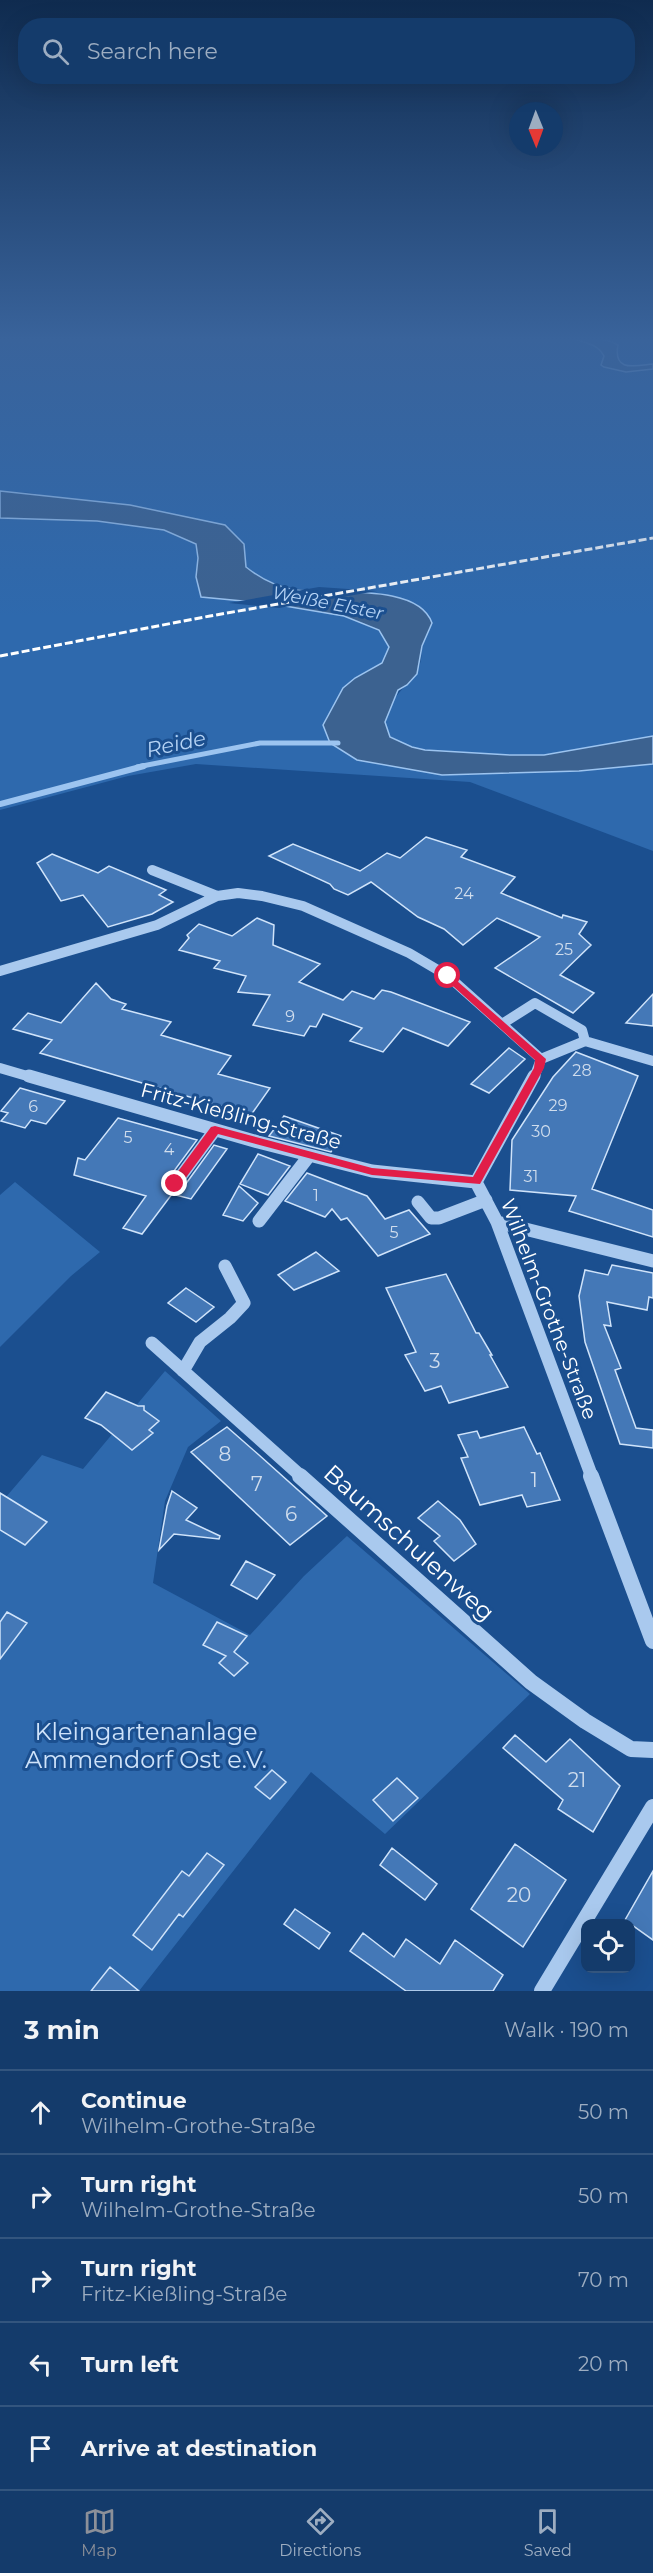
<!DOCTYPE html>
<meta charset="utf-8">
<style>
body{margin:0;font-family:Montserrat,sans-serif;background:#214673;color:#f1f3f6}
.controls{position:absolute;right:18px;bottom:18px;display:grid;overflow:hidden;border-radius:12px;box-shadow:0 6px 24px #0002}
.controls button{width:54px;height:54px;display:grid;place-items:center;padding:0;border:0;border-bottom:2px solid #33557e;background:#143b6b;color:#f1f3f6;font:30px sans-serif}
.compass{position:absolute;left:509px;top:102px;width:54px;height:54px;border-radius:50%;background:#143b6b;box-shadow:0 6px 24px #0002;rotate:179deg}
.stop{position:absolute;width:18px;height:18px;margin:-14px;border:4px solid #e11d48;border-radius:50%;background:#fff}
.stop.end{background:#e11d48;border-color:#fff;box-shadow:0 2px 6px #0008}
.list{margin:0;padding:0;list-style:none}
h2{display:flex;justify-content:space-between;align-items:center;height:78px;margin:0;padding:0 24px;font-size:26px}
h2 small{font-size:20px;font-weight:400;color:#9dadc1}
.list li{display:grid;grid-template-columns:39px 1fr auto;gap:18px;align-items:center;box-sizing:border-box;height:84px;padding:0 24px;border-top:2px solid #33557e}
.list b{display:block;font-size:22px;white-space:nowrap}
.list p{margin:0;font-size:20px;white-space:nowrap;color:#9dadc1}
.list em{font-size:20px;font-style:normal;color:#9dadc1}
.icon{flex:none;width:33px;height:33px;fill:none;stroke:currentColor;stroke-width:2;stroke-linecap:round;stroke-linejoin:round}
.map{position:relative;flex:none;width:653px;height:1991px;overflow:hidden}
.search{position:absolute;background:#143b6b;box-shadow:0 6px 24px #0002;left:18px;right:18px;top:18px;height:66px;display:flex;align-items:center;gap:15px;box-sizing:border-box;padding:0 21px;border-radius:24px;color:#9dadc1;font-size:22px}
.sheet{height:498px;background:#143b6b}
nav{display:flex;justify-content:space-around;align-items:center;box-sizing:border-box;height:84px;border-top:2px solid #33557e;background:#143b6b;font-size:16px;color:#9dadc1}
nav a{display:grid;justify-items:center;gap:3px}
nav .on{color:#8c9099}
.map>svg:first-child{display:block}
</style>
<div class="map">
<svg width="653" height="1991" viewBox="0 0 653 1991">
<rect width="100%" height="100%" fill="#1b4f8f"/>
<path fill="#2e69ad" d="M0,338H653V736L544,755L478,754L425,750L412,747L390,737C373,704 412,688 420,664C422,658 421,651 423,645C426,635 429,628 430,618C385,568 302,614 246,567L244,544L31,493L0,491Z
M0,518L97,521L164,530L196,544L198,558L196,577L273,604L344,616L379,630L389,647L382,663L355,678L323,725L442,775L579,771L653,764V851L470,782L196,764L128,776L0,810Z
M15,1182L100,1252L71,1276L0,1347V1195Z
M165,1371L221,1421L188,1447L165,1501L153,1583L250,1635L304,1576L347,1536L530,1694L385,1834L311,1772L139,1991H0V1504L42,1455L83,1469Z"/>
<path fill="#3c6290" stroke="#9cc4f0" stroke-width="1.5" d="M572,338C588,338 604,337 618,345C613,372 634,366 653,364V369L626,372L604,367L601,365L604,356C596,342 585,344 572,338Z
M0,491L130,505L225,525L244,544L246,567C261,579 276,587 296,590C330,595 418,582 432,623L422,646L417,674L407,685L398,690L385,722L390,737L412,747L425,750L510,755H544L653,736V764L579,771L442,775L357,760L330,743L323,725L343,688L355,678L382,663L389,647L379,630L344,616L273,604L201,597L196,577L198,558L196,544L164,530L97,521L0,518Z"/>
<path fill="#1b4f8f" d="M319,587L377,591L279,608L229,603Z"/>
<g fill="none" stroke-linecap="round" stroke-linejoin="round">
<path stroke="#9cc4f0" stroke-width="5" d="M137,767L260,743H338"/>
<path stroke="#9cc4f0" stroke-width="6" d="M0,804L144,766"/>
</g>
<path fill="#4478b7" stroke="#cfe3fa" stroke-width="1.5" d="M426,837L467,850L461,857L515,877L501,893L562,918L563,915L587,922L579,934L591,945L560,975L594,993L573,1013L495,968L540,937L497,918L463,945L444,929L418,917L371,882L348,895L334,889L330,884L269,856L293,844L360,871L387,853L400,858Z
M52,854L98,873L109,866L166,890L159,895L173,902L152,914L108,927L83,895L61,901L37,863Z
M257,918L274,925L273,945L320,964L299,982L343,1000L352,991L374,999L382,990L391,992L470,1022L448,1046L403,1028L383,1052L350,1041L362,1028L323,1014L316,1027L310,1026L304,1036L253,1025L270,995L238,992L246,976L214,968L220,961L179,950L189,938L187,935L199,924L232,936Z
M96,983L111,999L126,1004L122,1009L171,1022L161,1035L231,1056L218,1074L270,1088L251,1115L40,1053L52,1040L13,1029L28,1013L61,1023Z
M653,994V1026L626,1023Z
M509,1048L525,1059L489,1093L471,1084Z
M576,1052L638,1076L592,1189L653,1210V1237L569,1211L576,1196L510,1190L512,1140L553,1077Z
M20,1088L65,1101L46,1124L31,1120L25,1128L1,1121L8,1113L1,1111Z
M284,1116L341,1136L331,1152L269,1136Z
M118,1118L197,1140L168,1179L167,1187L173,1192L182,1189L214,1145L227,1149L191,1199L172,1194L142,1234L123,1228L146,1196L74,1175L78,1158L85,1160Z
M258,1154L290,1166L268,1195L240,1184Z
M307,1173L367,1196L385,1219L409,1210L430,1234L378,1256L347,1218L341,1220L332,1209L325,1217L285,1201Z
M239,1186L258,1203L243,1221L223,1215Z
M316,1252L339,1271L294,1290L278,1275Z
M612,1265L653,1273V1298L649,1297L647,1310L607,1302L611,1326L604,1325L621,1368L615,1370L636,1428L653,1430V1448L620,1444L585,1342L579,1296L585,1270L608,1275Z
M446,1274L476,1333H479L492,1355H490L508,1387L449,1403L441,1386L425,1391L405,1355L416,1352L386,1288Z
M186,1288L214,1307L196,1322L168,1303Z
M106,1392L138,1406H144V1410L159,1421L149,1430L153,1433L132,1450L101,1425L85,1418Z
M227,1427L259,1455L327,1516L290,1545L191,1452Z
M524,1427L537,1454L540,1453L560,1500L527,1507L522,1495L480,1505L461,1458L468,1457L458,1435L477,1431L480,1438Z
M172,1491L197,1508L186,1520L220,1536L219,1539L174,1534L159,1550L167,1506Z
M0,1493L47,1522L25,1545L0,1530Z
M438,1501L460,1520L476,1544L454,1561L434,1541L440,1536L418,1518Z
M246,1561L275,1575L257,1599L231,1585Z
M7,1612L27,1623L0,1659V1622Z
M217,1622L247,1636L234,1652L248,1663L234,1676L219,1663L226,1656L203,1645Z
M515,1735L546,1762L570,1739L620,1786L593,1832L558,1809L563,1800L503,1748Z
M272,1770L286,1782L270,1799L255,1787Z
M397,1778L418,1798L393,1821L373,1800Z
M515,1844L566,1880L523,1947L471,1909Z
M392,1848L437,1884L425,1900L380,1865Z
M207,1853L224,1865L183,1917L179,1914L152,1950L133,1935L182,1871L189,1876Z
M653,1871V1940L625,1920Z
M295,1909L330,1933L319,1949L284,1924Z
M363,1933L394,1957L406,1939L440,1964L455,1940L503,1975L493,1991H406L350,1951Z
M110,1967L139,1991H91Z"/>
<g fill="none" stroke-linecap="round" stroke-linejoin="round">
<path stroke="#a9c9ee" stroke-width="10" d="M152,870L217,896
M0,971L157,925L217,896L238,893L262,896L303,906L409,953L448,976L541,1059L534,1078
M502,1024L535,1003L582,1030L585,1041L541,1059
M585,1041L653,1061
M0,1068L34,1078"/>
<path stroke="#a9c9ee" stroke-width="13" d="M29,1076L258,1142L372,1171L476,1182
M476,1182L534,1076
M476,1182L497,1222L592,1477
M175,1184L215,1130
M418,1202L431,1218H439L486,1200
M259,1221L309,1156
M497,1222L653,1261
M152,1343L302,1477
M183,1371L200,1342L230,1318L244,1303L225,1266"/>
<path stroke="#a9c9ee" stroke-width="16" d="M300,1476L531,1682L585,1721L631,1749L653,1750
M591,1476L653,1641
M542,1991L653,1807"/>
<path stroke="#fff" stroke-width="3" stroke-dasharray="8 3" stroke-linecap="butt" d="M0,656L210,616L653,538"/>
</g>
<linearGradient id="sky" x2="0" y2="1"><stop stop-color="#0f2b4f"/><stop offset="0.55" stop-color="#39639b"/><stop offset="1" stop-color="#39639b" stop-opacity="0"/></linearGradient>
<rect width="653" height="617" fill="url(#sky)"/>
<path fill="#e11d48" d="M448,973L546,1059L544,1068L480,1184L372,1175L218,1134L179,1187H171V1181L211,1127L215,1126L372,1168L473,1177L534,1068L535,1060L444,978L443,976Z"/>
<g text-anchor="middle" stroke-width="6" stroke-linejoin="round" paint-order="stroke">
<g font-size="16" fill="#d0dded">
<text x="464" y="899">24</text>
<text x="564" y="955">25</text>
<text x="290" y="1022">9</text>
<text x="582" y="1076">28</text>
<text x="558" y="1111">29</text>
<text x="33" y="1112">6</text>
<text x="541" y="1137">30</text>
<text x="128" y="1143">5</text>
<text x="169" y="1155">4</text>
<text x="531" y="1182">31</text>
<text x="316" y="1201">1</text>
<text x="394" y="1238">5</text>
</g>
<g font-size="18" font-style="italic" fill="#b5d3f5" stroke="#1b4f8f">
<text transform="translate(328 603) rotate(11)" y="6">Weiße Elster</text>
</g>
<g font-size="20" fill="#fff" stroke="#1b4f8f">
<text transform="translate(241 1116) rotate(15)" y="7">Fritz-Kießling-Straße</text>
<text transform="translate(549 1309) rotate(69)" y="7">Wilhelm-Grothe-Straße</text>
</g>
<g font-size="20" fill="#d0dded">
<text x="435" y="1368">3</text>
<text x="225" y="1461">8</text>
<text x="534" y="1487">1</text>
<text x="257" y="1491">7</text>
<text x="291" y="1521">6</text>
<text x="577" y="1787">21</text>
<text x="519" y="1902">20</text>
</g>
<g font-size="21" font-style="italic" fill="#b5d3f5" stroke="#1b4f8f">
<text transform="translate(176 744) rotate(-12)" y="7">Reide</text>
</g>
<g font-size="24" fill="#fff" stroke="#1b4f8f">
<text transform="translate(409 1543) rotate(42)" y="8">Baumschulenweg</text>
</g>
<g font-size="24" fill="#cfe3fa" stroke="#1b4f8f">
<text x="146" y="1740">Kleingartenanlage<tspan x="146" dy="28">Ammendorf Ost e.V.</tspan></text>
</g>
</g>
</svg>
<div class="controls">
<button><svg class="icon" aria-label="locate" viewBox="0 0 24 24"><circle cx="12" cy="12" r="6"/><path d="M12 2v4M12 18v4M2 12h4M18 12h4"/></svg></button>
</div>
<svg class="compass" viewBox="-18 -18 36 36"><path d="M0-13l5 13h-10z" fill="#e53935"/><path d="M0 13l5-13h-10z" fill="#9dadc1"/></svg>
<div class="stop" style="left:448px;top:976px"></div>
<div class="stop end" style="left:175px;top:1184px"></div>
<div class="search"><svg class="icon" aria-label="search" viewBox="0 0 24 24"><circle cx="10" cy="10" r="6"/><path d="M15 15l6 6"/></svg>Search here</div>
</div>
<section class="sheet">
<h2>3 min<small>Walk · 190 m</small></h2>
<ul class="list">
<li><svg class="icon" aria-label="ahead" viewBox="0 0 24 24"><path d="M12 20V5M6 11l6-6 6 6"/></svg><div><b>Continue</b><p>Wilhelm-Grothe-Straße</p></div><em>50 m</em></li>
<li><svg class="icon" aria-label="right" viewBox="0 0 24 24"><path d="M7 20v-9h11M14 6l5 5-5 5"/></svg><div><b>Turn right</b><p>Wilhelm-Grothe-Straße</p></div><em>50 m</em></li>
<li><svg class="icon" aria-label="right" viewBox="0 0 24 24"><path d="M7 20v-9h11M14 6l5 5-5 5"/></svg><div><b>Turn right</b><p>Fritz-Kießling-Straße</p></div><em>70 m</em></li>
<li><svg class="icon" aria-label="left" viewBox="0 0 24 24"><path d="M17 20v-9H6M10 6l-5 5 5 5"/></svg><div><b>Turn left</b></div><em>20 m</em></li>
<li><svg class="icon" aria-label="arrive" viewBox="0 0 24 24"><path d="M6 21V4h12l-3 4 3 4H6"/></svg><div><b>Arrive at destination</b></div></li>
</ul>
</section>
<nav>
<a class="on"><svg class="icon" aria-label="map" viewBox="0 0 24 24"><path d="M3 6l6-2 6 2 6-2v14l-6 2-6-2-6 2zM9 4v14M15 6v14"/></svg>Map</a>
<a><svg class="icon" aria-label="directions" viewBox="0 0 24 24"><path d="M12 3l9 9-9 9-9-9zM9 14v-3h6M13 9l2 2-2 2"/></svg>Directions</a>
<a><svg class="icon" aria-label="saved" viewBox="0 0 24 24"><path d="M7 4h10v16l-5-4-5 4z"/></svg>Saved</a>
</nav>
